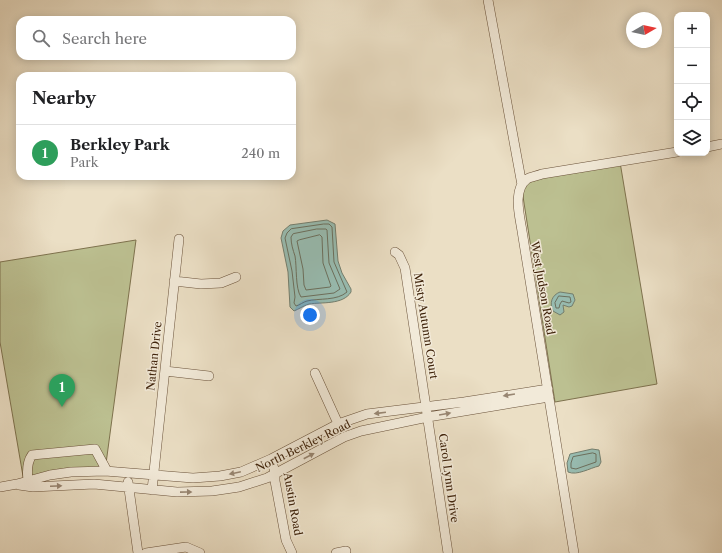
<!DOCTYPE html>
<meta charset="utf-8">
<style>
body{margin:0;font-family:"Libre Caslon Text",serif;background:#f6f6f6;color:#202124}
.controls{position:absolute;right:12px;top:12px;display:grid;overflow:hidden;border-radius:8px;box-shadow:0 2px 10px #0003}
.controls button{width:36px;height:36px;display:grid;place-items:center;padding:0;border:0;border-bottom:1px solid #e0e0e0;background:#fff;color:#202124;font:20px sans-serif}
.compass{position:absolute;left:626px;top:12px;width:36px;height:36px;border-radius:50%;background:#fff;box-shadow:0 2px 10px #0003;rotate:81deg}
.you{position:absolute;left:310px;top:315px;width:14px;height:14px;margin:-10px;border:3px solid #fff;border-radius:50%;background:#1a73e8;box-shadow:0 0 0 6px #1a73e833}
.badge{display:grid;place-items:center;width:26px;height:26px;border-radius:50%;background:#db2777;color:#fff;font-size:13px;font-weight:700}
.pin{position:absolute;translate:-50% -33px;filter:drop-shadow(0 1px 2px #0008)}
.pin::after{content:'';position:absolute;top:21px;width:14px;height:12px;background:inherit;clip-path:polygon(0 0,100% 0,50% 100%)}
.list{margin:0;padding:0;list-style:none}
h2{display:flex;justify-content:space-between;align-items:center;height:52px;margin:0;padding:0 16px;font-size:17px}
h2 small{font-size:13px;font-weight:400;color:#757577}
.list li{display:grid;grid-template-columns:26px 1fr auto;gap:12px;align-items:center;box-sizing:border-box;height:56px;padding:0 16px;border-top:1px solid #e0e0e0}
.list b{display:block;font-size:15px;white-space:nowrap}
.list p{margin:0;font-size:13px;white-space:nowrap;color:#757577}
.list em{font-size:13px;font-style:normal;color:#757577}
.icon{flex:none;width:22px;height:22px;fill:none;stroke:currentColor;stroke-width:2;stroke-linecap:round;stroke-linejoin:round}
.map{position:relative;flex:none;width:722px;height:553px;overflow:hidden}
.search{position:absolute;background:#fff;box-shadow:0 2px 10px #0003;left:16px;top:16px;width:280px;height:44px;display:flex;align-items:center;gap:10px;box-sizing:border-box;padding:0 14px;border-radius:12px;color:#757577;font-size:15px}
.panel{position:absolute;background:#fff;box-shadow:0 2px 10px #0003;left:16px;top:72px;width:280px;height:108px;border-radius:12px}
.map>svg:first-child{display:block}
</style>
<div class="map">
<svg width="722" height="553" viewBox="0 0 722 553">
<rect width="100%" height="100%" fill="#ebdfc5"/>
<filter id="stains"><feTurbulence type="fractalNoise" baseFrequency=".005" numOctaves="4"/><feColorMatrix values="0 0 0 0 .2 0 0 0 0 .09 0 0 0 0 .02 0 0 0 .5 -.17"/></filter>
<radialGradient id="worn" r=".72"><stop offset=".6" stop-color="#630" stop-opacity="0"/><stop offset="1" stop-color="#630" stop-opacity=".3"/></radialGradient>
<path fill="#bcc091" stroke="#7e724e" d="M620,162L657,384L555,402L522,190L529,181Z
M136,240L105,471L24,482L0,342V262Z"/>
<path fill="#98bdb2" stroke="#747f6f" d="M327,220L335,224L338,261L342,273L351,289V292C343,305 322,302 309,304C303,306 299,309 294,311L290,307L288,272L281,238L283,231L290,225Z
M560,292L573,294L575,300L572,306L569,307L563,305L564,312L560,315L553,311C549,303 552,295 560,292Z
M592,449L599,450L601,462L599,466C590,468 577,476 568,472L567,463L570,454Z"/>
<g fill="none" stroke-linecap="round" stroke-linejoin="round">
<path stroke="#6c705e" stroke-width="1" d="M324,224H329L332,227L334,262L347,292C337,301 319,298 307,301C303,302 300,305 296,306L294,303L295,297L292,271L285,238L287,233L291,229Z
M317,229H326L327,230L329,263L340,289L334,293L301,297C295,288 297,267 295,256C293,250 291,244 291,237L293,234Z
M320,235L322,237L323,263L331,286L330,287L306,290L304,285L303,269L297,241L299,240Z
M559,296L570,297L571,302L569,303L562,301L560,304L559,308H556L555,303Z
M593,453L596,454V462L576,469L571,468V463L573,457Z"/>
<g stroke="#6a523a" stroke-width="10">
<path id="minor" d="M488,0L522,185
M707,147L722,144
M395,252L399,255L405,268L448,553
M174,281L201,284L221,283L236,277
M165,371L209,376
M315,373L340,428
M271,459L275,472V481L286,540L292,553
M28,480C27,472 27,462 32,455L95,449L107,471
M128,482L138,553
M19,485L33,487L94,484L177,492L212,491L239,487L267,478L344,437L361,431L428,417L549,397
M0,487L17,484L50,475L71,472L105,471L193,478L220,476L241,472L271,459L338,424L367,414L464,402L548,389
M152,490L179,239
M146,553L186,547L200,553
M336,553L346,551
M574,553L522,231C520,217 512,190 527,179C530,177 537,176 542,174L677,152"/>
</g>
<use href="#minor" stroke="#f2ead9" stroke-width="9"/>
</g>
<defs><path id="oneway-solid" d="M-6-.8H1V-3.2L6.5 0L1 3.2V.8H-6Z"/></defs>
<g fill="#988672">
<use href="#oneway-solid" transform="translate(509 395) rotate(171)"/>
<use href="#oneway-solid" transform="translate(380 413) rotate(173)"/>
<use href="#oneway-solid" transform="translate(445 414) rotate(-10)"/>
<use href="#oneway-solid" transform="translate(309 456) rotate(-28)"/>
<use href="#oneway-solid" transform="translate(235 473) rotate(168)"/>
<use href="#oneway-solid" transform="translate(56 486) rotate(-3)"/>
<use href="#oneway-solid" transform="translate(186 492) rotate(-1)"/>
</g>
<g text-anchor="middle" stroke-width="3" stroke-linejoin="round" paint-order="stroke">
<g font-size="11" fill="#3f230b" stroke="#f2ead9">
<text transform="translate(543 288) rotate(80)" y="4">West Judson Road</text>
<text transform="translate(426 326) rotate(81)" y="4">Misty Autumn Court</text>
<text transform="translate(154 356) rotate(-84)" y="4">Nathan Drive</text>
<text transform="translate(303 446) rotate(-26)" y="4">North Berkley Road</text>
<text transform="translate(449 478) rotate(82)" y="4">Carol Lynn Drive</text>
<text transform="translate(293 504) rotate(80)" y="4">Austin Road</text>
</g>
</g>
<rect width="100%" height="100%" filter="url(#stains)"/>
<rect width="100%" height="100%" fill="url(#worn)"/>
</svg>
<div class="controls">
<button>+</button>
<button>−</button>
<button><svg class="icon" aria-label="locate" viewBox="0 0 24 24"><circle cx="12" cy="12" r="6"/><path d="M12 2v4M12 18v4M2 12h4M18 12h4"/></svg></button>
<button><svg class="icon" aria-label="layers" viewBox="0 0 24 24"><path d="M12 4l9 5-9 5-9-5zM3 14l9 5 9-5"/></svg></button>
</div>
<svg class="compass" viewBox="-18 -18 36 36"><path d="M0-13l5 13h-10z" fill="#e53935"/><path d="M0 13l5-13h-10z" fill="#757577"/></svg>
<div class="you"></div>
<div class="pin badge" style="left:62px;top:407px;background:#2e9e5b">1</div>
<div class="search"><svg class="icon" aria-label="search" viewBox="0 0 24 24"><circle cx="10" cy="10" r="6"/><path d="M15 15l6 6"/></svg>Search here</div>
<section class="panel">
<h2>Nearby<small></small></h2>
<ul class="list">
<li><span class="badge" style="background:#2e9e5b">1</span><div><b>Berkley Park</b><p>Park</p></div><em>240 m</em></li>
</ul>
</section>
</div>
